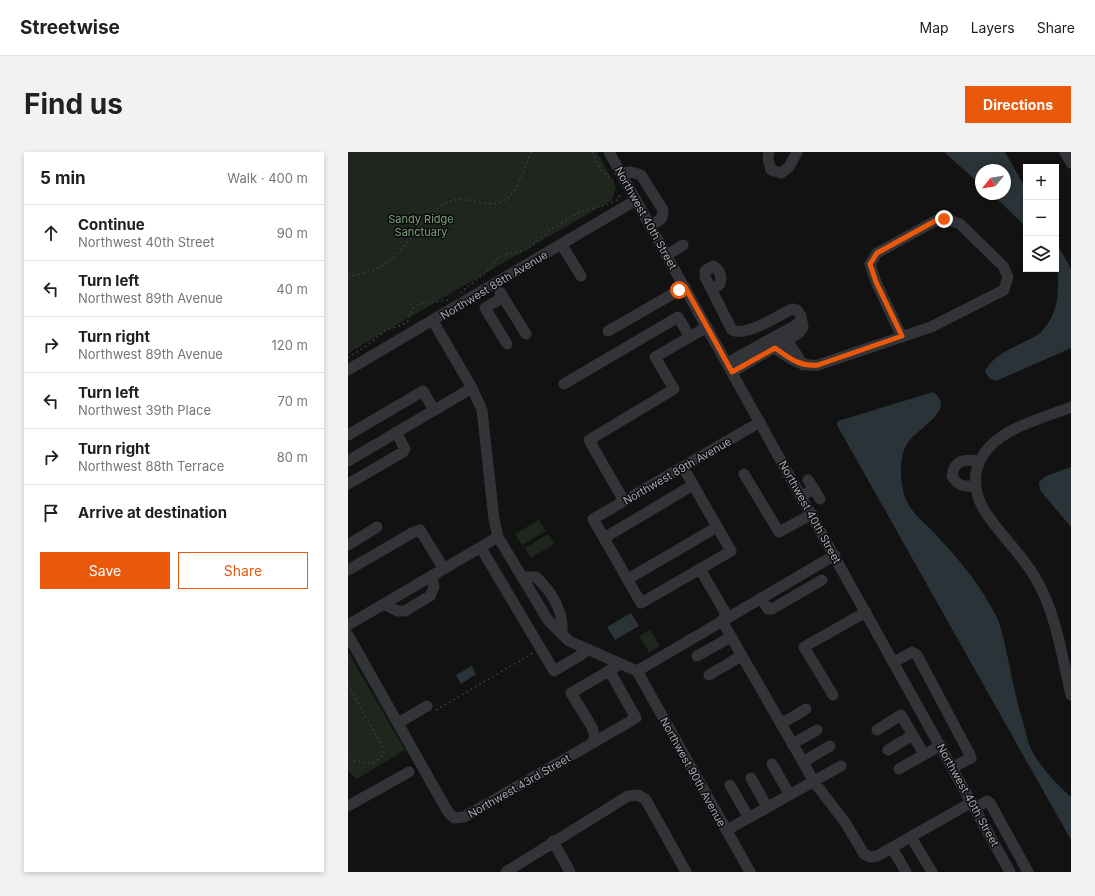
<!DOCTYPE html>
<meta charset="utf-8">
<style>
body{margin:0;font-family:Inter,sans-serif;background:#f2f2f2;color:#202124}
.controls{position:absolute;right:12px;top:12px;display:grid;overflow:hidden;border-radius:0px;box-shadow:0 2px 6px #0003}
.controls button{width:36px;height:36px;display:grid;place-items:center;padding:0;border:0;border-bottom:1px solid #e0e0e0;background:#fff;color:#202124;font:20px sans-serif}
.compass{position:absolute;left:627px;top:12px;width:36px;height:36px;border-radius:50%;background:#fff;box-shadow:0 2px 6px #0003;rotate:240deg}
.stop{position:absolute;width:12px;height:12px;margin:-9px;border:3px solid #ea580c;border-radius:50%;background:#fff}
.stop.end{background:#ea580c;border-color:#fff;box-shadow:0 1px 4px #0008}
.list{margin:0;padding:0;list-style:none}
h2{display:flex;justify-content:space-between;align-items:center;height:52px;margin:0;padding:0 16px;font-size:17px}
h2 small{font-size:13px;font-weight:400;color:#757577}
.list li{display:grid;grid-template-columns:26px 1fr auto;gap:12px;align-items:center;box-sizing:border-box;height:56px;padding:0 16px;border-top:1px solid #e0e0e0}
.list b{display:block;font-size:15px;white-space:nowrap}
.list p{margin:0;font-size:13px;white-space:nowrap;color:#757577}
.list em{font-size:13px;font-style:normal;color:#757577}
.actions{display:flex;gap:8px;padding:12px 16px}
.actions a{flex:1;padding:9px 0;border:1px solid #ea580c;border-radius:0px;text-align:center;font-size:14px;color:#ea580c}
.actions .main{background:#ea580c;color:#fff}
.icon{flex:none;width:22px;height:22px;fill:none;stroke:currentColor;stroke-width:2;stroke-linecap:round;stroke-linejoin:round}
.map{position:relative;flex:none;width:723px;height:720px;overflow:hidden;border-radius:0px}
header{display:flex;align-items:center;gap:24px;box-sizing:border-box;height:56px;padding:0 20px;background:#fff;border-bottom:1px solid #e0e0e0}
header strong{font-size:19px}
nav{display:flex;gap:22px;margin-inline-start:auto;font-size:14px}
.intro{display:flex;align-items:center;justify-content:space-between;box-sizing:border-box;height:96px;padding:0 24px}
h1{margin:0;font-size:28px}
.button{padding:10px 18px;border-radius:0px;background:#ea580c;color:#fff;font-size:14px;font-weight:700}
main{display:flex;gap:24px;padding:0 24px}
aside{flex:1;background:#fff;border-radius:0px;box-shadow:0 2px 6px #0003}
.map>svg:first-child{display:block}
</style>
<header>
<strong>Streetwise</strong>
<nav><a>Map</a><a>Layers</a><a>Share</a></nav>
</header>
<div class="intro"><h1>Find us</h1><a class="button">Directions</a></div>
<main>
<aside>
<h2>5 min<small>Walk · 400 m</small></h2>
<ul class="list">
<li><svg class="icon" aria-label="ahead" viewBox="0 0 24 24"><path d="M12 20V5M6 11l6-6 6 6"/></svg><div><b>Continue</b><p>Northwest 40th Street</p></div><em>90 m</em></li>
<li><svg class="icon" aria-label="left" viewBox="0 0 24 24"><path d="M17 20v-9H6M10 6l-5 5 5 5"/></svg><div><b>Turn left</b><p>Northwest 89th Avenue</p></div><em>40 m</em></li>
<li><svg class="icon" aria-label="right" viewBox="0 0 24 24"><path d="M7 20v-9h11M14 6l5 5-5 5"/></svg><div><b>Turn right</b><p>Northwest 89th Avenue</p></div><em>120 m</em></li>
<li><svg class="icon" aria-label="left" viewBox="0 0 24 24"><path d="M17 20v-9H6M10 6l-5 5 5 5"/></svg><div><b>Turn left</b><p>Northwest 39th Place</p></div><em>70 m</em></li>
<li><svg class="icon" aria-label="right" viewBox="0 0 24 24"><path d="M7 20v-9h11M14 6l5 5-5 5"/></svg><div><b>Turn right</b><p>Northwest 88th Terrace</p></div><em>80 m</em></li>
<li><svg class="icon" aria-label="arrive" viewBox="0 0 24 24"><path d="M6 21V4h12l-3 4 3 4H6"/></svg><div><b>Arrive at destination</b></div></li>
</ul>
<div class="actions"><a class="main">Save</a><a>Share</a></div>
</aside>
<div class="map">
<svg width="723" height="720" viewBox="0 0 723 720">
<rect width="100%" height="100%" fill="#121213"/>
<path fill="#1e261e" d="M0,0H249L268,35L264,48L0,201Z
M191,368L198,379L174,393L167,382Z
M200,382L206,392L183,406L177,396Z
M302,478L312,494L301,500L291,484Z
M0,500L57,598L9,627L0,619Z"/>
<path fill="#2a3338" d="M596,0H657L678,37V75L644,42H657V18H633V33Z
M708,90L723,117V196L648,229L641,226L637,219C646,204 655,201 670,193C677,189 689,185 694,179C718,153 708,121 708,90Z
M585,240C610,257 568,277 559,292C551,303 552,330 556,342C563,363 576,369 589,384C607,403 625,424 638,446C642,454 648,462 651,470C661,504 665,540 676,573C678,582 680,592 684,599C694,617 708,632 723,645V688L489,273L490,269Z
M723,315V375L692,338L691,330L698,324Z
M283,461L291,474L267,488L259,475Z
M124,514L128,522L113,532L108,523Z"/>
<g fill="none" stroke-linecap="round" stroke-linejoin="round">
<path stroke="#393b3f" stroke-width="1.5" stroke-dasharray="2 3" stroke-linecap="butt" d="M244,0L252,17L267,31
M0,125C12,122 27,119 37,112C61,96 74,63 100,50C117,41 140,59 157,48C171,39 176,15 183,0
M112,141L137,121L150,106L156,103L178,98L204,77L232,60L258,53L269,48L273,42
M0,206L21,192L38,178L54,173L60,169L64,157L71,152L100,148
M0,533L33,592L36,601C25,618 14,608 0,608
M88,558L185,501"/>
<path stroke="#333438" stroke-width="11" d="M261,0L662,720
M421,0L420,7L423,18L433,21L441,15L449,0
M717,0L723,11
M273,21L283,20L293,23L315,58L314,66L303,74
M213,92L233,124
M319,103L335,93
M364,138L372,132C374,125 373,118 365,114L357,119V125L384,178C399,185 429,164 444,157L449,158L453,164L455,175L451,181L384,220
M152,140L178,182
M155,145L137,156L159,192
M85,169L124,236L134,258L146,367L150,385L200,468L221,489L289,519L402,720
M260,179L337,135
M436,183L455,213
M427,196C441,206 452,215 470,213L583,175L656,138L660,125L655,114L612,72C603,68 597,67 587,69L529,101L522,112L528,130L554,185
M379,211L448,173L453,168
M0,218L288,48
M216,232L330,165L342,185
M723,255C688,269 636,279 628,321C626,336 630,349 638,361C653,384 674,402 688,427C708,461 714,504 723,543
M412,270L245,367L293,451L352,417L378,462L374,469L455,610L466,630L497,670L516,702L522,705L529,704L624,650
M0,283L75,239L86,258
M0,309L124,236
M335,315L383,399L352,417
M396,322L431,380L464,362
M460,328L466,337
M0,332L55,300L57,297L48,280
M627,334C616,335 610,334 604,324C606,307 618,307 631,309
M453,344L466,337L472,347
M276,349L241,288L326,237L307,205L359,175
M256,386L345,333
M0,393L29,375
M133,396L206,519L233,503L240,497
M0,418L64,381L72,378L96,417
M174,425H188C204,440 216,460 214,482
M280,427L369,375
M413,446L420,457H424L474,428
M36,452L49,459H57L82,444L86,435L84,424
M0,473L150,385
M0,483L100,660L106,666L116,665L243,592L247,586L244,575L223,541L273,512
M349,504L383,485
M546,510L564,500L569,503L622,603L623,606L605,615
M289,519L487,403
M361,523L393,504
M485,543L456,495L518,460
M50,571L79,554
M433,572L458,557
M529,578L553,563L576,602
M243,592L288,566L261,518
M444,592L469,578
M540,598L565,583
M455,610L482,594
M424,612L442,643
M551,617L593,593
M403,626L419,655
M382,633L401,666
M0,654L61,620
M627,656L639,649L642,651L680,720
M379,678L493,614
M563,685L584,720
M205,689L222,720
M544,696L558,720
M158,720L280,644L290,643L298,648L338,720"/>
</g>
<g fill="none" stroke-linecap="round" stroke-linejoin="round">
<path stroke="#ea580c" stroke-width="5" d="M331,138L337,135L384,220L427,196C441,206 452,215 470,213L554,184L528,130L522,112L529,101L587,69L596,67"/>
</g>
<g text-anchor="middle" stroke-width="3" stroke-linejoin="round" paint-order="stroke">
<g font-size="11" fill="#a3a9b4" stroke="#0d0d0e">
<text transform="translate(298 66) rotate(61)" y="4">Northwest 40th Street</text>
<text transform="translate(146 133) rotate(-31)" y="4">Northwest 88th Avenue</text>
<text transform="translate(329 319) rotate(-30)" y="4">Northwest 89th Avenue</text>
<text transform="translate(462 360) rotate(61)" y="4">Northwest 40th Street</text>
<text transform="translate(345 620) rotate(61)" y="4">Northwest 90th Avenue</text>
<text transform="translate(171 634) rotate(-30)" y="4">Northwest 43rd Street</text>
<text transform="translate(620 643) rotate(61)" y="4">Northwest 40th Street</text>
</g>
<g font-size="11" fill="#7b9f7a" stroke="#0d0d0e">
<text x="73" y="71">Sandy Ridge<tspan x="73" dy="13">Sanctuary</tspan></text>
</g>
</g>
</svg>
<div class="controls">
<button>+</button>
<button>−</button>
<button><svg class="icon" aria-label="layers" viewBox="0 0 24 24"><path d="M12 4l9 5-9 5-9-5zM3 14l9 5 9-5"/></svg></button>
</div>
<svg class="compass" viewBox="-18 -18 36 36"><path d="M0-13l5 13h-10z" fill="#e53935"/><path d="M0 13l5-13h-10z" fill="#757577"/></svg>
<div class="stop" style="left:331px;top:138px"></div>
<div class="stop end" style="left:596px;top:67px"></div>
</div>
</main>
